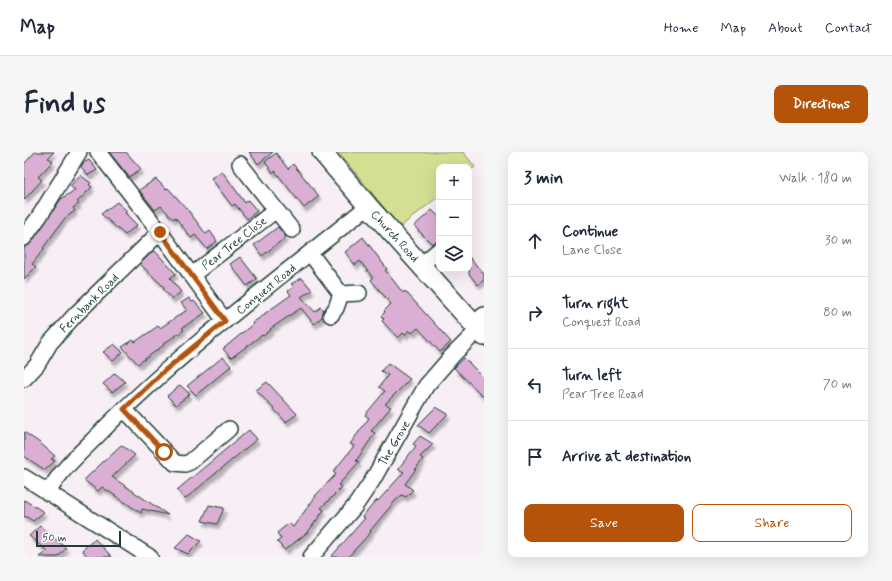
<!DOCTYPE html>
<meta charset="utf-8">
<style>
body{margin:0;font-family:Mynerve,sans-serif;background:#f6f6f7;color:#1f2937}
.controls{position:absolute;right:12px;top:12px;display:grid;overflow:hidden;border-radius:8px;box-shadow:0 4px 16px #0002}
.controls button{width:36px;height:36px;display:grid;place-items:center;padding:0;border:0;border-bottom:1px solid #e0e1e3;background:#fff;color:#1f2937;font:20px sans-serif}
.scale{position:absolute;left:12px;bottom:10px;width:85px;box-sizing:border-box;padding-left:4px;border:2px solid #1f3d34;border-top:0;font-size:11px;line-height:14px;white-space:nowrap;color:#1f3d34;-webkit-text-stroke:3px #fff;paint-order:stroke}
.stop{position:absolute;width:12px;height:12px;margin:-9px;border:3px solid #b45309;border-radius:50%;background:#fff}
.stop.end{background:#b45309;border-color:#fff;box-shadow:0 1px 4px #0008}
.list{margin:0;padding:0;list-style:none}
h2{display:flex;justify-content:space-between;align-items:center;height:52px;margin:0;padding:0 16px;font-size:17px}
h2 small{font-size:13px;font-weight:400;color:#747a83}
.list li{display:grid;grid-template-columns:26px 1fr auto;gap:12px;align-items:center;box-sizing:border-box;height:72px;padding:0 16px;border-top:1px solid #e0e1e3}
.list b{display:block;font-size:15px;white-space:nowrap}
.list p{margin:0;font-size:13px;white-space:nowrap;color:#747a83}
.list em{font-size:13px;font-style:normal;color:#747a83}
.actions{display:flex;gap:8px;padding:12px 16px}
.actions a{flex:1;padding:9px 0;border:1px solid #b45309;border-radius:8px;text-align:center;font-size:14px;color:#b45309}
.actions .main{background:#b45309;color:#fff}
.icon{flex:none;width:22px;height:22px;fill:none;stroke:currentColor;stroke-width:2;stroke-linecap:round;stroke-linejoin:round}
.map{position:relative;flex:none;width:460px;height:405px;overflow:hidden;border-radius:8px}
header{display:flex;align-items:center;gap:24px;box-sizing:border-box;height:56px;padding:0 20px;background:#fff;border-bottom:1px solid #e0e1e3}
header strong{font-size:19px}
nav{display:flex;gap:22px;margin-inline-start:auto;font-size:14px}
.intro{display:flex;align-items:center;justify-content:space-between;box-sizing:border-box;height:96px;padding:0 24px}
h1{margin:0;font-size:28px}
.button{padding:10px 18px;border-radius:8px;background:#b45309;color:#fff;font-size:14px;font-weight:700}
main{display:flex;gap:24px;padding:0 24px}
aside{flex:1;background:#fff;border-radius:8px;box-shadow:0 4px 16px #0002}
.map>svg:first-child{display:block}
</style>
<header>
<strong>Map</strong>
<nav><a>Home</a><a>Map</a><a>About</a><a>Contact</a></nav>
</header>
<div class="intro"><h1>Find us</h1><a class="button">Directions</a></div>
<main>
<div class="map">
<svg width="460" height="405" viewBox="0 0 460 405">
<defs>
<filter id="shadow"><feDropShadow dx="2.5" dy="4.5" stdDeviation="1" flood-color="#0004"/></filter>
</defs>
<rect width="100%" height="100%" fill="#f8eff6"/>
<filter id="ink" filterUnits="userSpaceOnUse"><feTurbulence type="fractalNoise" baseFrequency=".025" numOctaves="2"/><feDisplacementMap in="SourceGraphic" scale="8" xChannelSelector="R" yChannelSelector="G"/><feConvolveMatrix kernelMatrix="1 2 1 2 8 2 1 2 1" color-interpolation-filters="sRGB"/></filter>
<g filter="url(#ink)">
<path fill="#d4df92" stroke="#7a8e63" d="M314,0H439L451,15L445,19V15H415V44L376,75Z"/>
<path fill="#dbafd4" stroke="#1f3d34" filter="url(#shadow)" d="M11,0H30L24,6L29,9L14,25L18,28L0,48V12Z
M85,0H102L117,17L105,25Z
M225,0H249L234,12Z
M252,1L264,17L269,12L295,44L280,56L251,19L249,21L241,10Z
M65,8L73,18L64,23L57,15L59,11Z
M198,19L221,51L224,48L233,59L223,67L211,52L208,54L187,26Z
M56,23L67,31L65,33L68,35L53,50L55,52L49,56L51,59L41,66L19,96L20,97L8,112L12,115L0,127V96L7,91L37,47L51,38L46,34Z
M132,27L142,37L144,36L163,57L182,82L186,79L193,89L183,97L171,83L167,86L151,65L149,67L137,54L131,58L115,38Z
M93,50L103,59L101,61L113,73L101,83L77,62Z
M408,58L415,65V89L408,92L390,74Z
M254,75L262,85L238,104L230,93Z
M339,85L363,117L361,118L379,141L381,139L427,190L416,200L394,176L388,181L385,178L381,183L379,181L374,186L358,169L360,167L357,164L361,160L360,159L367,152L347,128L349,126L336,109L331,113L321,100Z
M130,98L152,122L146,126L157,140L148,147L139,137L141,136L116,112Z
M216,105L233,127L223,134L206,112Z
M445,105L460,122V128L454,133L445,122Z
M278,126L288,138L277,145L291,160L297,155L300,158L298,165L290,172L277,156L246,177L247,178L239,184L238,183L207,206L199,197L229,172L228,171L240,163V162L267,143L264,139L270,135L267,132Z
M165,146L168,150L170,149L181,161L158,176L160,178L139,192L140,193L114,212L98,195L109,188L111,190L134,174L136,176L163,158L157,151Z
M90,192L99,200L89,209L79,200Z
M199,205L207,214L172,243L163,234Z
M440,206L460,226V245L430,216Z
M364,211L386,227L361,252L367,255L347,279L351,281L332,309L335,310L314,333L318,335L297,356L300,358L284,380L261,398L253,390L257,387L253,381L265,371L269,375L292,344H291L312,322L309,320L330,294L326,292L345,266L341,263L361,239L355,235L364,223L357,219Z
M91,221L101,230L88,240L79,232Z
M243,230L273,262L262,270L232,238Z
M156,233L166,242L152,253L143,244Z
M412,255L424,262L405,281L394,273Z
M225,278L233,287L161,347L153,338Z
M0,280L16,291L31,304L27,307L31,309L21,318L0,304Z
M396,284L409,292L396,305L399,307L381,332L389,338L382,345L378,343L371,349L346,379L347,380L324,405H307L341,366L338,365L353,348L354,349L380,320L374,317L392,294L389,292Z
M97,293L111,303L88,325L144,363L118,357L117,361L78,335L74,339L60,328Z
M0,348L20,360L9,369L3,365H0Z
M185,353L200,356L193,372L178,369Z
M16,374L42,396L34,405H15L23,399L5,384Z
M165,382L177,389L164,402L151,396Z
M71,387L88,405H64L58,398Z"/>
<g fill="none" stroke-linecap="round" stroke-linejoin="round">
<g stroke="#1f3d34" stroke-width="18">
<path id="minor" d="M74,0L136,80L201,169
M216,12L268,78
M0,86L15,65L55,0
M286,101L317,142L312,156L307,163
M397,113L415,98
M168,123L252,58
M317,142L335,141
M449,172L460,163
M0,227L13,213L26,191L51,163L136,80
M100,257L151,311L161,312L166,310L205,277
M0,325L126,405
M24,341C37,316 61,297 80,277C161,195 255,127 344,54
M287,405L331,354L348,329L402,234L428,204L454,178"/>
</g>
<g stroke="#1f3d34" stroke-width="22">
<path id="major" d="M298,0L344,54L460,184"/>
</g>
<use href="#minor" stroke="#fff" stroke-width="15"/>
<use href="#major" stroke="#fff" stroke-width="19"/>
</g>
</g>
<g fill="none" stroke-linecap="round" stroke-linejoin="round" filter="url(#ink)">
<path stroke="#b45309" stroke-width="5" d="M136,80L201,169L140,219L100,257L140,300"/>
</g>
<g text-anchor="middle" stroke-width="3.5" stroke-linejoin="round" paint-order="stroke">
<g font-size="12" fill="#1f3d34" stroke="#fff">
<text transform="translate(371 84) rotate(48)" y="4">Church Road</text>
<text transform="translate(210 91) rotate(-38)" y="4">Pear Tree Close</text>
<text transform="translate(242 137) rotate(-39)" y="4">Conquest Road</text>
<text transform="translate(65 151) rotate(-45)" y="4">Fernbank Road</text>
<text transform="translate(370 291) rotate(-60)" y="4">The Grove</text>
</g>
</g>
</svg>
<div class="controls">
<button>+</button>
<button>−</button>
<button><svg class="icon" aria-label="layers" viewBox="0 0 24 24"><path d="M12 4l9 5-9 5-9-5zM3 14l9 5 9-5"/></svg></button>
</div>
<div class="scale">50 m</div>
<div class="stop" style="left:140px;top:300px"></div>
<div class="stop end" style="left:136px;top:80px"></div>
</div>
<aside>
<h2>3 min<small>Walk · 180 m</small></h2>
<ul class="list">
<li><svg class="icon" aria-label="ahead" viewBox="0 0 24 24"><path d="M12 20V5M6 11l6-6 6 6"/></svg><div><b>Continue</b><p>Lane Close</p></div><em>30 m</em></li>
<li><svg class="icon" aria-label="right" viewBox="0 0 24 24"><path d="M7 20v-9h11M14 6l5 5-5 5"/></svg><div><b>Turn right</b><p>Conquest Road</p></div><em>80 m</em></li>
<li><svg class="icon" aria-label="left" viewBox="0 0 24 24"><path d="M17 20v-9H6M10 6l-5 5 5 5"/></svg><div><b>Turn left</b><p>Pear Tree Road</p></div><em>70 m</em></li>
<li><svg class="icon" aria-label="arrive" viewBox="0 0 24 24"><path d="M6 21V4h12l-3 4 3 4H6"/></svg><div><b>Arrive at destination</b></div></li>
</ul>
<div class="actions"><a class="main">Save</a><a>Share</a></div>
</aside>
</main>
